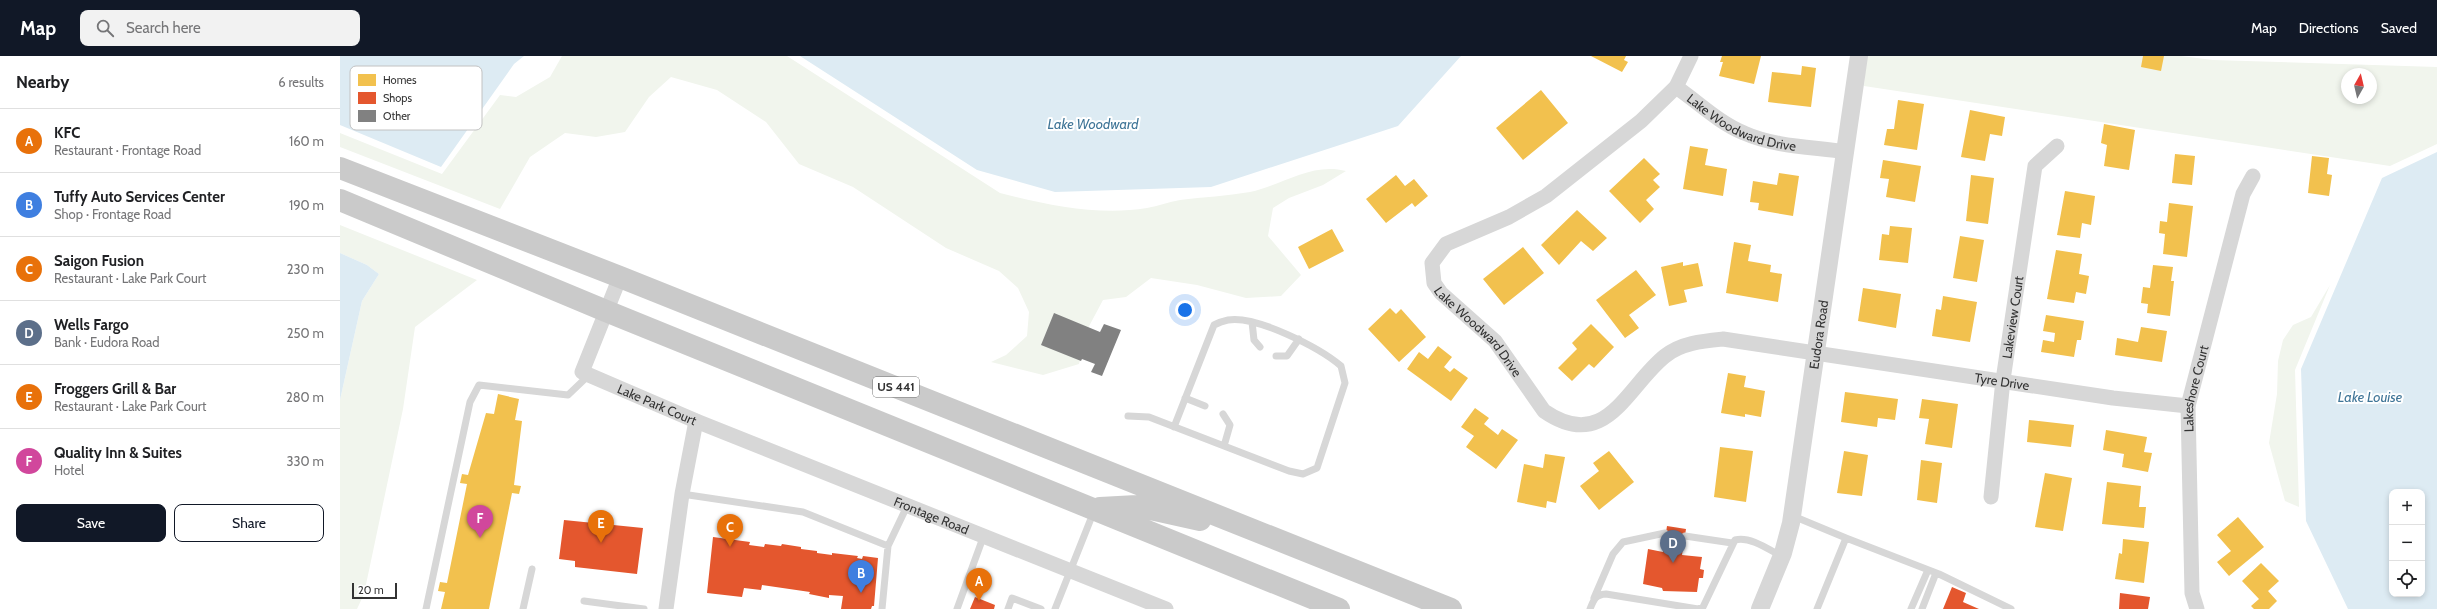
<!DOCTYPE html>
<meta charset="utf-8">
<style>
body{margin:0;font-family:Cabin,sans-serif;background:#f2f2f2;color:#202124}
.controls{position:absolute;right:12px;bottom:12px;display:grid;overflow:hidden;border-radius:8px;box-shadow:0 2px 6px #0003}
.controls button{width:36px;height:36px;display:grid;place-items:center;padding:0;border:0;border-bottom:1px solid #e0e0e0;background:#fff;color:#202124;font:20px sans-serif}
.compass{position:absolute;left:2001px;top:12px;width:36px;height:36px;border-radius:50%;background:#fff;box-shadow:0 2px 6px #0003;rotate:8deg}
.scale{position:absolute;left:12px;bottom:10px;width:45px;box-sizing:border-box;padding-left:4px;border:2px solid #333;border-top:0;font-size:11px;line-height:14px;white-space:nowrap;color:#333;-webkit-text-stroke:3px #fff;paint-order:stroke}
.you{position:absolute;left:845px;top:254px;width:14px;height:14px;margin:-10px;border:3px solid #fff;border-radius:50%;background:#1a73e8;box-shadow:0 0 0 6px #1a73e833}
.badge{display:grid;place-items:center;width:26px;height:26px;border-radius:50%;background:#111827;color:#fff;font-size:13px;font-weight:700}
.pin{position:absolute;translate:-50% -33px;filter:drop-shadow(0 1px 2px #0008)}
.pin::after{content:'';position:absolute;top:21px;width:14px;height:12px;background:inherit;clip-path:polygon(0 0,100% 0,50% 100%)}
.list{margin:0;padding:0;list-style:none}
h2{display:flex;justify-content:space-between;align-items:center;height:52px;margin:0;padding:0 16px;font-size:17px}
h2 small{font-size:13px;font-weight:400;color:#757577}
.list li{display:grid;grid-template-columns:26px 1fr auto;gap:12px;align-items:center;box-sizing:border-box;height:64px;padding:0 16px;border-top:1px solid #e0e0e0}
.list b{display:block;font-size:15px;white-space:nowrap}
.list p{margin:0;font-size:13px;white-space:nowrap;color:#757577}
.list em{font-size:13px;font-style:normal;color:#757577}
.actions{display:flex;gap:8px;padding:12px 16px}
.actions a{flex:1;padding:9px 0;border:1px solid #111827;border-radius:8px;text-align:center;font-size:14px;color:#111827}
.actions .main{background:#111827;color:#fff}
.icon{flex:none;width:22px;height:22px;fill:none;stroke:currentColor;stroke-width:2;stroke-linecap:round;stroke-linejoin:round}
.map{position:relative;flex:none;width:2097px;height:553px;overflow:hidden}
header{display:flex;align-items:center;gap:24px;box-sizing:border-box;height:56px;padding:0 20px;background:#111827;color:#fff}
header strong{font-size:19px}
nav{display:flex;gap:22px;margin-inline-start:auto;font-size:14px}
.search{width:280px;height:36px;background:#f2f2f2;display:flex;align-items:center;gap:10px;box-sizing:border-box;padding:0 14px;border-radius:8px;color:#757577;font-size:15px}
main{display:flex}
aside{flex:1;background:#fff}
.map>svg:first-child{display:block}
</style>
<header>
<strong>Map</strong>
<div class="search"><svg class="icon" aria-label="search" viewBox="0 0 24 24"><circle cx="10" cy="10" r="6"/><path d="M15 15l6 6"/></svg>Search here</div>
<nav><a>Map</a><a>Directions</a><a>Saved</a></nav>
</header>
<main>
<aside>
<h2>Nearby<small>6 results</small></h2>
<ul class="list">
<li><span class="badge" style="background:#e8710a">A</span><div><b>KFC</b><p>Restaurant · Frontage Road</p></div><em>160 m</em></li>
<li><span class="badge" style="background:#3f7fe0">B</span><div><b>Tuffy Auto Services Center</b><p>Shop · Frontage Road</p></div><em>190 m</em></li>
<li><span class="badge" style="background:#e8710a">C</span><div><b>Saigon Fusion</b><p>Restaurant · Lake Park Court</p></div><em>230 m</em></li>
<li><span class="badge" style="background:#5c6f8a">D</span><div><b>Wells Fargo</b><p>Bank · Eudora Road</p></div><em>250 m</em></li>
<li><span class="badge" style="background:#e8710a">E</span><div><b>Froggers Grill &amp; Bar</b><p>Restaurant · Lake Park Court</p></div><em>280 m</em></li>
<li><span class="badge" style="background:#d1479c">F</span><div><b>Quality Inn &amp; Suites</b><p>Hotel</p></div><em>330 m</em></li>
</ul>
<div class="actions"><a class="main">Save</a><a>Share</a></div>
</aside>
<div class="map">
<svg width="2097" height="553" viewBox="0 0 2097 553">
<rect width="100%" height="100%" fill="#fff"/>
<path fill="#f1f5ed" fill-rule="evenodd" d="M222,0H447L660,137C707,149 759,160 807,152C818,150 829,146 840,144C863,141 887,140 910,136C942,129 972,106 1006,115L983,129L949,142L933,152L928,180L961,219L941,240L906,242L857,229L811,222L786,241L763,244L747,274L739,308L703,319L651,306L666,299L687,280L689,256L678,232L659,215L606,192L513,131L459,108L426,66L377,34L331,21L309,41L285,76L256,81L225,77L190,101L160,153L0,91V77L102,118L160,39L176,41L210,21Z
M1526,0H1841L1873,4L2097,11V88L2050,110L1524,30ZM2007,18H2031V42H2007Z
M0,169L137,224L75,271L63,353L24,538L17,553H0V344L22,245L39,218L27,209L0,197Z
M1990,229L1955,314L1959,451L1945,445L1929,387L1937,338L1938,305L1943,284L1953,269L1971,261Z"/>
<path fill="#ddebf3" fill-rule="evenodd" d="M0,0H184L174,8L101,111L0,69Z
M460,0H1121L1058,70L871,131L715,136L637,114Z
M2097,96V553H2008L1966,465L1961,313L2042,122ZM2052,436H2082V538H2052Z
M0,197L27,209L39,218L22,245L0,344Z"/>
<path fill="#f2c14e" d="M1251,0H1286L1284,4L1288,6L1282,16Z
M1382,0H1421L1414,28L1379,20L1383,6H1380Z
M1803,0H1824L1821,15L1801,11Z
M1462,10L1476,12L1471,51L1428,46L1432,16L1461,19Z
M1201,34L1228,67L1183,104L1156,72Z
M1558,44L1584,48L1577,94L1544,89L1547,73H1554Z
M1630,54L1665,61L1662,80L1650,78L1645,105L1621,101Z
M1764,68L1795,74L1789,114L1764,110L1767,89L1761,87Z
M1350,90L1368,93L1365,109L1387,113L1383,140L1343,133Z
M1835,98L1855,100L1852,129L1832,127Z
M1972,100L1989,102L1987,118L1992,119L1989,140L1968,137Z
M1304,102L1320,118L1313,124L1320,131L1306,144L1314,153L1300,167L1269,135Z
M1543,104L1581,110L1575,146L1546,141L1549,123L1540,122Z
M1439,117L1459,120L1453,160L1418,154L1419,147L1410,146L1413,125L1437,129Z
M1056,119L1065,130L1074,123L1088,140L1075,151L1072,147L1046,167L1026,143Z
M1631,119L1654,122L1648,168L1626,165Z
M1725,135L1755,140L1751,169L1742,167L1740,182L1717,179Z
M1829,147L1853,150L1847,201L1823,198L1825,178L1819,177L1820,165L1827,166Z
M1237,154L1267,182L1253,195L1241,185L1219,209L1201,189Z
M1550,170L1572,172L1568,207L1539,204L1542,178L1549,179Z
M992,173L1004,195L969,213L958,191Z
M1620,180L1644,184L1637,226L1613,222Z
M1394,186L1411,189L1408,205L1431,209L1430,216L1442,218L1438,246L1386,237Z
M1183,191L1204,217L1164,249L1143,223Z
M1716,194L1742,198L1739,218L1749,220L1746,238L1736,236L1734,247L1707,243Z
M1343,206V210L1358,207L1363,230L1344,234L1347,246L1329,250L1321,211Z
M1813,209L1833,211L1831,225H1834L1830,260L1807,257L1808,248L1801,247L1803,231L1810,232Z
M1296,214L1316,239L1289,259L1299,272L1285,282L1256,244Z
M1523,232L1561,238L1556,272L1518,265Z
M1603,240L1637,246L1630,286L1592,280L1596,253L1601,254Z
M1050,252L1056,258L1061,253L1086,281L1059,306L1028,273Z
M1706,259L1744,265L1741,284H1737L1734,301L1701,296L1703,284L1714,286L1715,277L1703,275Z
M1251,268L1274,291L1254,312L1249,308L1232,325L1218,312L1237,293L1232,287Z
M1801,271L1827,275L1822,306L1775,299L1777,282L1798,286Z
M1098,290L1112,301L1104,311L1110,316L1114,312L1128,322L1111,345L1067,313L1079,296L1088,303Z
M1388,317L1406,320L1404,331L1425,335L1421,361L1405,358V361L1381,357Z
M1505,336L1558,343L1555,364L1538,362L1537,371L1501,366Z
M158,338L179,343L175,364L182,365L174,429L181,430L179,438L172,437L149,553H101L105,536L98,535L100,526L107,527L127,428L120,427L122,418L128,419L146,357L154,358Z
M1582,343L1618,348L1612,392L1585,388L1589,363L1579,362Z
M1135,352L1149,362L1144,368L1158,379L1162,373L1178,384L1156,413L1126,391L1134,380L1121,371Z
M1689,364L1734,369L1731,391L1687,386Z
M1766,374L1807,381L1804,396L1812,397L1808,416L1782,411L1784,398L1763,394Z
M1380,391L1413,395L1406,446L1374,441Z
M1269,395L1294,426L1259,454L1240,430L1259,415L1253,407Z
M1504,395L1528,399L1522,440L1497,437Z
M1205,398L1225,401L1216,447L1207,445L1206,452L1177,446L1184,408L1203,412Z
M1581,404L1602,407L1597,447L1577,444Z
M1705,417L1732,422L1723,475L1695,471Z
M1767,426L1801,430L1799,451H1806L1804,472L1762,468Z
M1898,461L1924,491L1889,520L1877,506L1891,495L1877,479Z
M1783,483L1809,486L1804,527L1775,523L1779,497L1782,498Z
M1921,507L1939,525L1928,535L1937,545L1929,553H1914L1911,550L1919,543L1902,525Z"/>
<path fill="#e4572e" d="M224,464L303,472L297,518L235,511V505L219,503Z
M1327,470L1346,473L1342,499L1362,501L1360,513L1364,514L1363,522H1359L1357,536L1323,535L1322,532L1303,528L1308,493L1323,496Z
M373,481L410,486L409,489L424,491L425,488L441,490L442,488L461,491V493L477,495V497L492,499V497L518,500L517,502L522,503L523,500L538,502L534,550H532L531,553H501L503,540L489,539V542L469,538L470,536L422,529L421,534L404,532L402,541L367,537Z
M1612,531L1626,537L1623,546L1639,553H1603Z
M1780,537L1810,541L1808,553H1779Z
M635,541L655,549L654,553H630Z"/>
<path fill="#818181" d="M714,257L760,276L764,268L781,274L762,320L751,316L755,308L742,303L741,305L701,289Z"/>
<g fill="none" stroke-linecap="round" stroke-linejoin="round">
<path stroke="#d7d7d7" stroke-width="7" d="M912,266L914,284L920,291
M936,300H947L959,283
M845,342L865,350
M883,358L890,369L884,390
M788,360L809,361L949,415L963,418L977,412L1005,327L1001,310C980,292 916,259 888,264C883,265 878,267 874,269L834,371
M342,438L463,456L548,490L568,448
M1453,460L1506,482L1477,553
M1345,480L1392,487
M1506,482L1599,518L1671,553
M1254,542L1273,498L1283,486L1325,477
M244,545L304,553
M86,553L130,346L139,329L228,339L249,319
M183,553L192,513
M542,553L548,490
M617,553L644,479
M668,553L672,542L701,553
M715,553L754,455
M1250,553C1254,543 1255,539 1266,538L1358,553L1363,551L1395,484C1410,480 1428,493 1441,500
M1571,553L1588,514
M1582,553L1596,517"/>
<g stroke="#d7d7d7" stroke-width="15">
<path id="s1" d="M1351,0L1336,31L1301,65L1206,140L1169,161L1106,188L1092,207L1094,227L1101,237L1155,285L1204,355C1266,398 1287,330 1325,300C1341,287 1363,285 1383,283L1773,342L1848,350"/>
<path id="s2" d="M1336,31C1358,46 1379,67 1404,77C1435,91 1474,91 1506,96"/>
<path id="s3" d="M280,221L242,316L356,365L826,553"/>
<path id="s4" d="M1651,441L1663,324L1695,110L1717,90"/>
<path d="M326,553L342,438L356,365"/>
<path id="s5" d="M1857,553L1852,537L1848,350L1903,138L1913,120"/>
</g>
<path stroke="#d7d7d7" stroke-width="18" id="s6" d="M1420,553L1443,497L1451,467L1519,0"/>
<path stroke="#cacaca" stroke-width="22" d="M0,112L280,221L1111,553
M0,144L266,255L999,553
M760,452L797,450L860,464"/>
</g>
<g text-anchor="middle" stroke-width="4" stroke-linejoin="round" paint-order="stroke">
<rect fill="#fff" stroke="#707070" stroke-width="1" x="533" y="321" width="46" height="20" rx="3"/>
<g font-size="12" font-weight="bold" fill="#333">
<text x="556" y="335">US 441</text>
</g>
<g font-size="13" fill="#333" stroke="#fff">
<text dy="5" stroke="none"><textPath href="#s2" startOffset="76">Lake Woodward Drive</textPath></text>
<text dy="5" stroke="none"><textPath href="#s4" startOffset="181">Lakeview Court</textPath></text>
<text dy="5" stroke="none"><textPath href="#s1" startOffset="425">Lake Woodward Drive</textPath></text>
<text dy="5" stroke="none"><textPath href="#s6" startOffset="282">Eudora Road</textPath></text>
<text dy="5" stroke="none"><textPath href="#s1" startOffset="1024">Tyre Drive</textPath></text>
<text dy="5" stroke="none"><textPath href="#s5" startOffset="222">Lakeshore Court</textPath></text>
<text dy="5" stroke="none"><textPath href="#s3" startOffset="184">Lake Park Court</textPath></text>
<text dy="5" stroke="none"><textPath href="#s3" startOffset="480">Frontage Road</textPath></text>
</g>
<g font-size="14" font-style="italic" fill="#3f7597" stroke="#fff">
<text x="753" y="73">Lake Woodward</text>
<text x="2030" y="346">Lake Louise</text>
</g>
</g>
<rect x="10" y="10" width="132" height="64" rx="6" fill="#fff" stroke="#c2c2c2" stroke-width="1"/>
<rect x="18" y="18" width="18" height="12" fill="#f2c14e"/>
<rect x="18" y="36" width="18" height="12" fill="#e4572e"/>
<rect x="18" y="54" width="18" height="12" fill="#818181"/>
<g font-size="11" fill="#333">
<text x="43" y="28">Homes</text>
<text x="43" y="46">Shops</text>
<text x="43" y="64">Other</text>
</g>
</svg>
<div class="controls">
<button>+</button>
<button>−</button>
<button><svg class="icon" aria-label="locate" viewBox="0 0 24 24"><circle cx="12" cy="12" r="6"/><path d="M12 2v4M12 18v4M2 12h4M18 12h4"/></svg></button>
</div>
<svg class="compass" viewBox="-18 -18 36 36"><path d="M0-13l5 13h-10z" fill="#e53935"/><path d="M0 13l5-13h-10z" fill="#757577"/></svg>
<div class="scale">20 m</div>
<div class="you"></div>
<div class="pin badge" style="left:639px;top:545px;background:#e8710a">A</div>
<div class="pin badge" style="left:521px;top:537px;background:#3f7fe0">B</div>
<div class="pin badge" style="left:390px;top:491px;background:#e8710a">C</div>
<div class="pin badge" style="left:1333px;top:507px;background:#5c6f8a">D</div>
<div class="pin badge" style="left:261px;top:487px;background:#e8710a">E</div>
<div class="pin badge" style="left:140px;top:482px;background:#d1479c">F</div>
</div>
</main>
